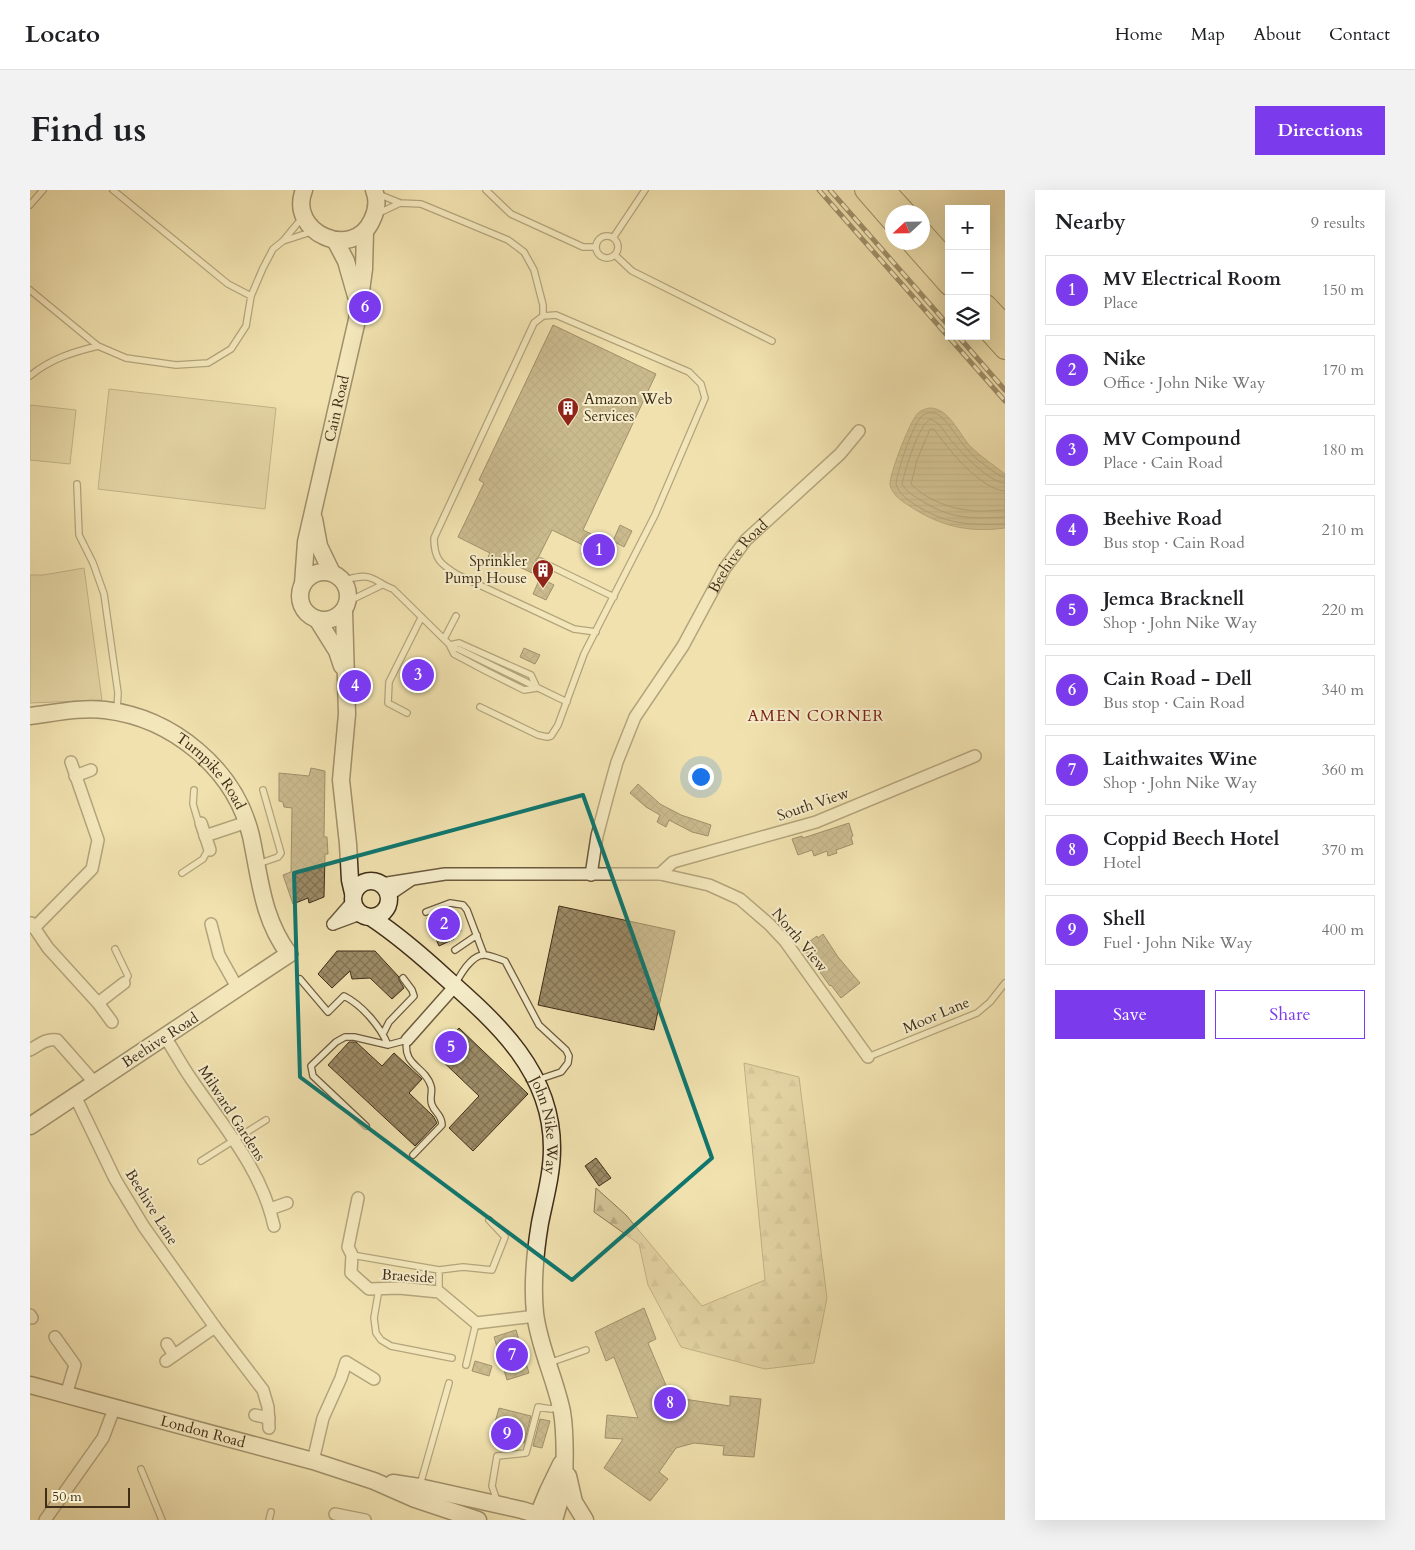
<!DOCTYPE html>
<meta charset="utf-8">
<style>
body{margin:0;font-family:Cardo,serif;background:#f2f2f2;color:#202124}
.controls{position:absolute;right:15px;top:15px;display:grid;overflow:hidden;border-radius:0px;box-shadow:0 5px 20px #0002}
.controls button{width:45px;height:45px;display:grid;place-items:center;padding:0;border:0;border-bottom:1px solid #e0e0e0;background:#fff;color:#202124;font:25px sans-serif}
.compass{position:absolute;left:855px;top:15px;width:45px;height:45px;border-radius:50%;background:#fff;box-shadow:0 5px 20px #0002;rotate:248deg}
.scale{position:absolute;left:15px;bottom:12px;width:85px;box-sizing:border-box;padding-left:5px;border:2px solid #402d18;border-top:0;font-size:14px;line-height:18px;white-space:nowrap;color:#402d18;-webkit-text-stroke:4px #f5ecca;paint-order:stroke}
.you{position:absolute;left:670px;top:586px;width:18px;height:18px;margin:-12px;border:4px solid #fff;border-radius:50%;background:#1a73e8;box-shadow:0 0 0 8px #1a73e833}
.badge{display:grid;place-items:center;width:32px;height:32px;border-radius:50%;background:#7c3aed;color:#fff;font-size:16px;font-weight:700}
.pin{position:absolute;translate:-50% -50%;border:2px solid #fff;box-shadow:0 1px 5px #0006}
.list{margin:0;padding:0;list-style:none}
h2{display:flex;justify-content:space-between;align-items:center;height:65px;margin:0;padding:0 20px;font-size:21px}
h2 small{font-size:16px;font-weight:400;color:#757577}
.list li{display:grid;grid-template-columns:32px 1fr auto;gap:15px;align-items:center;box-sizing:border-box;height:70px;margin:0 10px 10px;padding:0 10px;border:1px solid #e0e0e0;border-radius:0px}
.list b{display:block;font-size:19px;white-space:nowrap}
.list p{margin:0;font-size:16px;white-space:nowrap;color:#757577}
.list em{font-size:16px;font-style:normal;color:#757577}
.actions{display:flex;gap:10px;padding:15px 20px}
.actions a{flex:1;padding:11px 0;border:1px solid #7c3aed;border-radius:0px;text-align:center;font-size:18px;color:#7c3aed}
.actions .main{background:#7c3aed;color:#fff}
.icon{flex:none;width:28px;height:28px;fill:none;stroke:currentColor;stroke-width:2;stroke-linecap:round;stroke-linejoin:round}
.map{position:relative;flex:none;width:975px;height:1330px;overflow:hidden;border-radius:0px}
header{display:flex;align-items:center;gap:30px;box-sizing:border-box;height:70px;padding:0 25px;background:#fff;border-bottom:1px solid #e0e0e0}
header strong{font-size:24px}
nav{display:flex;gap:28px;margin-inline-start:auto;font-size:18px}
.intro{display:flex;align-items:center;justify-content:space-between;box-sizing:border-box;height:120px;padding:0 30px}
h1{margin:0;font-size:35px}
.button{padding:12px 22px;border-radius:0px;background:#7c3aed;color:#fff;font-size:18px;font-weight:700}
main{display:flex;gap:30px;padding:0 30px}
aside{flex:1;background:#fff;border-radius:0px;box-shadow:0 5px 20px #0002}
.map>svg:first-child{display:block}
</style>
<header>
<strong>Locato</strong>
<nav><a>Home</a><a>Map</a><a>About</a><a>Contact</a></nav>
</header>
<div class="intro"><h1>Find us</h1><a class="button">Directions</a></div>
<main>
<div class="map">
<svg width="975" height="1330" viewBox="0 0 975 1330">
<defs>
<pattern id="forest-firs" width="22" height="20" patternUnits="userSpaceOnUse" patternTransform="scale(1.25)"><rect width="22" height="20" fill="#d2c294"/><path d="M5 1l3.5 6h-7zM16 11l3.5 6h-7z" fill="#b5a77f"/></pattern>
<pattern id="water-rules" width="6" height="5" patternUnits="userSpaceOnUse" patternTransform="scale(1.25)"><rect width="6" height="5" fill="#b4a47b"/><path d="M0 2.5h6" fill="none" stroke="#948664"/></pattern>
<pattern id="building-cross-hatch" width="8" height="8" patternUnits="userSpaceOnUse" patternTransform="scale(1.25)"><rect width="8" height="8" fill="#9c8b66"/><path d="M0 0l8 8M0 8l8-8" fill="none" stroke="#817253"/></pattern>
</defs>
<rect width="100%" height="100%" fill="#f0e1ae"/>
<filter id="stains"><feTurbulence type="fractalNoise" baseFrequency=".004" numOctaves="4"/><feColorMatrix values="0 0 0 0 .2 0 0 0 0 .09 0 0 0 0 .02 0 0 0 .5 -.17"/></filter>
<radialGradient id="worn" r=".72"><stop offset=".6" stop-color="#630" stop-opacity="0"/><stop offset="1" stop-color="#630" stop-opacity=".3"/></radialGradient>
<path fill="url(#forest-firs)" stroke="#897856" d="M714,873L769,887L797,1108L784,1173L735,1179L651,1157L618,1095L609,1054L564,1022L566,998L596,1025L672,1116L735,1090Z"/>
<path fill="#d2c294" stroke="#897856" d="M79,199L246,218L235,319L68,299Z
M0,215L46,220L40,274L0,270Z
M54,378L72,510L0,513V385H13Z"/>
<path fill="url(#water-rules)" stroke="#867453" d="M900,218C919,218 929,244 941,257C951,267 964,275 975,284V338C938,343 909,336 878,315C871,311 862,304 860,295C859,285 878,237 885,227C889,221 893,219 900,218Z"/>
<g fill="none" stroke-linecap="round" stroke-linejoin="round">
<path stroke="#7a684a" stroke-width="1" d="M975,287L970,286C959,278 946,270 937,259C928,250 918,230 907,224C902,222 896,222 892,226C882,236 868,279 866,294C869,304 877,309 884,314C917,335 937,335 975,334
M975,293C959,293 930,261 920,249C914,242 910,233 901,229C889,233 875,280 872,294C876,301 882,305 889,309C919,329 940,329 975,327
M975,301C951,300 917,258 904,239H900L887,270L881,294C900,313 929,322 956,321C962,321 969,320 975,320"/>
</g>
<path fill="url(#building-cross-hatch)" stroke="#402d18" d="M523,135L626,184L553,340L586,356L577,376L551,364L555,356L522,340L509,366L506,369V373L502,383L475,370L473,374L458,367L460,363L428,347L454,293L449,290Z
M590,335L602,341L594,357L583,351Z
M510,388L524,395L516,410L503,404Z
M494,458L510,465L505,474L490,467Z
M384,468L403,478L391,502L372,493Z
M281,578L295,581L294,647H297L298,664H295L294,707L279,713L278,708L263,714L253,685L261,682L262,618L254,617L253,612L249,611V583L279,586Z
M608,594L630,614L651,625L681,635L678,646L662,642L639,630L636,637L627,632L630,625L616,617L600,603Z
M819,633L823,646L821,647L823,654L806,660L807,663L798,666L797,661L784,666L782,660L768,665L762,649L772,646L773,648Z
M529,716L645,741L624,840L508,815Z
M412,722L414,726L424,722L431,741L422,744L424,749L409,756L397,728Z
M793,744L808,767L830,793L811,808L801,795L800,796L772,757L787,746L788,748Z
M307,761H345L369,787V790L374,798L362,809L340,788L322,789L320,781L302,798L288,784Z
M429,838L498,904L443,961L419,938L449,906L405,864Z
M319,852H326L352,876L364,863L392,889L379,903L403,926L407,933L385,956L298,875Z
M566,968L581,988L569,996L555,976Z
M614,1118L626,1149L618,1153L638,1200L654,1209L700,1216V1206L731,1209L724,1267L693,1265L694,1256L664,1253L646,1258L629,1282L638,1289L620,1311L574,1278L593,1249L575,1248L577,1225L608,1228L584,1167L576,1171L565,1142Z
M486,1140L499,1183L477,1190L464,1147Z
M445,1171L462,1176L459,1186L442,1181Z
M469,1218L501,1226L494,1253L462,1243Z
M510,1229L520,1231L512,1258L503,1256Z"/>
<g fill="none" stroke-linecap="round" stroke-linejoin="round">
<g stroke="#6c5a3e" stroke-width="8">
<path id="lane" d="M83,0L198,94L221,106
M456,0L481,24L553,57H566
M348,4L370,13L391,14L478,50L494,62L504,80L513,115V126
M0,15L13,0
M347,24L370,13
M566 57a11 11 0 1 1 22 0a11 11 0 1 1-22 0Z
M583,48L615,0
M253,51L284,41
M585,65L602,81L742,151
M0,100L68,156L96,168L146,175L178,173L201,159L216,136L221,106L233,78L243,59L253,51L272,28
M0,186C20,169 43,162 68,156
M47,294L49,345L63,373L74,404L88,503L87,520
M510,371L584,407
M312,390C321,389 333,384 341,388C349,391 354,396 363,399L420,455L537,512
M317,412L352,395
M414,449L426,426
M420,455L429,453L501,485L507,498
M420,456L424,464L456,481L494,500L507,498
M450,517L508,545L517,547L521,546L528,535L554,464L557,458L625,325L675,208L671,194L659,182L526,125L513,126L504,133L404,348C404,369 410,374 428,385L544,439L566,442
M377,523L358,513L359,492L391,428
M164,600L163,614L168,631L171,633
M228,674L248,667L251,663L233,600
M152,683L173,669L179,658
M396,722L420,713L433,715L437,720L454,765
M85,759L98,786L94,793
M425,760L447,745
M270,789L298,822L314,806C332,815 350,836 358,855
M425,795C430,785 442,764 455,765C462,766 469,769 475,771L509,835L536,860L539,866L538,873L531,882L507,890
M353,844L359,832L384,806L382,800L373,788
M838,867L947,823L960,812L975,793
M336,936L283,886L281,876L306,852L315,847H324L358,855L377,850C372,876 395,876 401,896C403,902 399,908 402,915C405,923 412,925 412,935L383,965
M171,971L236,930
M322,1065L409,1080V1102
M409,1080L433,1077L462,1080L475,1047L459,1030
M349,1099L344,1128L346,1143L351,1150L361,1156L422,1168
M519,1173L556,1160
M436,1175L446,1133
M111,1279L132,1330
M390,1295L419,1193
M467,1311L462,1296L467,1266L496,1263L508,1217L521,1219L528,1217
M239,1330L241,1322"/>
</g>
<g stroke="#6c5a3e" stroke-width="14">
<g id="street">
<path d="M45,586L61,580"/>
<path d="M171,633L180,660"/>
<path d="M175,646L217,632"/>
<path d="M630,684L643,672L786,632L945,566"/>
<path id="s1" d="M561,685L567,646L577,608L587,572L605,527L653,456L695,378L716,350L810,264L829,241"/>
<path d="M351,694L415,684H630L679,695L710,709L739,734L755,751L838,867"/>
<path d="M359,705L381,690"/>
<path d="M1,733L18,758L68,813L82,832"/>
<path d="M181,734L189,765L208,799"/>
<path d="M303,734L323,711"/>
<path d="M303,734L330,724"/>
<path d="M4,738L62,679L68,650L41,572"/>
<path d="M68,813L94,793"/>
<path d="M135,847C145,862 153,878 164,893C195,938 232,981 244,1036"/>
<path d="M377,850L425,796"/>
<path d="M0,860C9,855 16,848 27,850L64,892"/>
<path d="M45,906L85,989L114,1037L185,1137L233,1200L238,1217L239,1238"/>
<path d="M328,1008L318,1057L322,1065L321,1083L339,1099L369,1098L409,1102L446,1133L506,1126"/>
<path d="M240,1019L257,1013"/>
<path d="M0,1125L2,1128"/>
<path d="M25,1147L45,1175L36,1205"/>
<path d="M137,1154L144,1165"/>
<path d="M136,1171L185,1137"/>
<path d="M225,1225L239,1228"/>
<path d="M283,1271L293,1228L311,1188L316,1172L344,1189"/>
<path d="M305,1324L335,1330"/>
<path d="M15,1330L73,1248L84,1219"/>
</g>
</g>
<g stroke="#402d18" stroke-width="19">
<g id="secondary">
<path d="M274,0C257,42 323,72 342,30C347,20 348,10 344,0"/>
<path d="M305,50L316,71L326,106"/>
<path d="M284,329L289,356L302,383"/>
<circle cx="294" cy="406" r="24"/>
<path id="s2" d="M273,394L276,352L327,130L334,79L335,41"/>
<path d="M314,421L317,524L311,590L318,654L320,690L323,703"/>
<path d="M287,429L307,461L312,476"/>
<path id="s3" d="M0,526C24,523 51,517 75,520C143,528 205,579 221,646C230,688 232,728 259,764L0,936"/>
<circle cx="341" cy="709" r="18"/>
<path id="s4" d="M342,728C369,746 392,766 416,788C468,834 522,882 522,958C522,984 515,1008 510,1033C505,1063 502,1093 505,1123C509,1157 525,1188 532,1222C535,1240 536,1283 532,1301C530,1311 527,1320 524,1330"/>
<path id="s5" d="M0,1195L283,1271L344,1291L385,1309L448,1330"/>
<path d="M538,1286L544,1312L555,1330"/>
<path d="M363,1293L389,1297L492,1320L524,1330"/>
<path d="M506,1330L518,1301L531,1274"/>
</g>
</g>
<g stroke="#402d18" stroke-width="22">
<path id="highway" d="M835,0L862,31
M855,0L875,22
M892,42L919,72
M881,52L919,95
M956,115L975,135
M956,138L975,159"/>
</g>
<use href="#lane" stroke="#f5ecca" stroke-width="5.5"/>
<use href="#street" stroke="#f5ecca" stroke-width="11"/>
<use href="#secondary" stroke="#f5ecca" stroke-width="16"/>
<use href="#highway" stroke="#f0e1ae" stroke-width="20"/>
<g stroke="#402d18" stroke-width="5">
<path id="rail" d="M789,0L975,211
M800,0L919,136
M928,146L975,200"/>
</g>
<use href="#rail" stroke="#f5ecca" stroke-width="3" stroke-dasharray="9" stroke-linecap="butt"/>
</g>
<path d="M0 0H975V1330H0ZM553,605L682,968L542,1090L270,887L264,683Z" fill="#f0e1ae" fill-opacity=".55" fill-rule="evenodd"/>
<path fill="none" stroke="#0f766e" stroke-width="4" stroke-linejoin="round" d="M553,605L682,968L542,1090L270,887L264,683Z"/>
<defs>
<g id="building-pin" transform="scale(1.125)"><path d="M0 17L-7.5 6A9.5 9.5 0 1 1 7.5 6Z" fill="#8f2418" stroke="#f5ecca"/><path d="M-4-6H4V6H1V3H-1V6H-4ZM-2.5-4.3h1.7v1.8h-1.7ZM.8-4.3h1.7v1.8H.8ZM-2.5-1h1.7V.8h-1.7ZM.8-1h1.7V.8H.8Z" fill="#fff"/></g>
</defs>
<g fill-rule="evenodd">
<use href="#building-pin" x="538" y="218"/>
<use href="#building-pin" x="513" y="380"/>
</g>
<g text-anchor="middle" stroke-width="4" stroke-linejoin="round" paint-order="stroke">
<g font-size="15" fill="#402d18" stroke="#f5ecca" text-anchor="start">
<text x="554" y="214">Amazon Web<tspan x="554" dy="17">Services</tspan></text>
<text x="497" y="376" text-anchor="end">Sprinkler<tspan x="497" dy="17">Pump House</tspan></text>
</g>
<g font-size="15" fill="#402d18" stroke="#f5ecca">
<text dy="5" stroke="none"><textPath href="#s2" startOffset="179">Cain Road</textPath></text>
<text dy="5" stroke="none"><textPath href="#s1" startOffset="356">Beehive Road</textPath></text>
<text dy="5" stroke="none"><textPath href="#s3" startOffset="202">Turnpike Road</textPath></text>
<text transform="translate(783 614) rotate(-19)" y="5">South View</text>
<text transform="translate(770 750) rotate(50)" y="5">North View</text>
<text transform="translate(906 825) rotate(-23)" y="5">Moor Lane</text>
<text transform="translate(130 850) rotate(-33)" y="5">Beehive Road</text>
<text transform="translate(202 923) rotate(57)" y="5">Milward Gardens</text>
<text dy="5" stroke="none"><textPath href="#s4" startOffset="279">John Nike Way</textPath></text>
<text transform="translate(122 1017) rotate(58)" y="5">Beehive Lane</text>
<text transform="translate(378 1086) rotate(4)" y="5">Braeside</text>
<text dy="5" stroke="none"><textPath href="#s5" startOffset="179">London Road</textPath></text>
</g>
<g font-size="16" letter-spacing="1" fill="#7a1f14" stroke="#f5ecca">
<text x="786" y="531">AMEN CORNER</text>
</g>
</g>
<rect width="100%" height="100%" filter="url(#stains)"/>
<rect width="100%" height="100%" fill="url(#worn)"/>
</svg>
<div class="controls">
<button>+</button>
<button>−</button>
<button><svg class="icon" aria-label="layers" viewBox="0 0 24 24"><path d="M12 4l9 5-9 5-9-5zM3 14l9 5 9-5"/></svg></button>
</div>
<svg class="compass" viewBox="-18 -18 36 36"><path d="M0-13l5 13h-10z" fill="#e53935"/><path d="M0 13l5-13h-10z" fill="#757577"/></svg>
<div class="scale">50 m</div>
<div class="you"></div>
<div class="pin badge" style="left:569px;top:360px">1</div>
<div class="pin badge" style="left:414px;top:734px">2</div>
<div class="pin badge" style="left:388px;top:485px">3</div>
<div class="pin badge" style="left:325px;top:496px">4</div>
<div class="pin badge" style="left:421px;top:857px">5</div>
<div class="pin badge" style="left:335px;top:117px">6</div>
<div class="pin badge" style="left:482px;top:1165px">7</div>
<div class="pin badge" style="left:640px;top:1213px">8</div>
<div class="pin badge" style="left:477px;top:1244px">9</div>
</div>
<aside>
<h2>Nearby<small>9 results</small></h2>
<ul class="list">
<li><span class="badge">1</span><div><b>MV Electrical Room</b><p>Place</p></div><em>150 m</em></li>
<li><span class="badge">2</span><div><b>Nike</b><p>Office · John Nike Way</p></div><em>170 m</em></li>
<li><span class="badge">3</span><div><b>MV Compound</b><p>Place · Cain Road</p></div><em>180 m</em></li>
<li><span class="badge">4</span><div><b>Beehive Road</b><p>Bus stop · Cain Road</p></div><em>210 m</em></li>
<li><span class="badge">5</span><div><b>Jemca Bracknell</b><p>Shop · John Nike Way</p></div><em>220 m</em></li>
<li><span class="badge">6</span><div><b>Cain Road - Dell</b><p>Bus stop · Cain Road</p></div><em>340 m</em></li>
<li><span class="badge">7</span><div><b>Laithwaites Wine</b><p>Shop · John Nike Way</p></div><em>360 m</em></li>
<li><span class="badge">8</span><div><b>Coppid Beech Hotel</b><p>Hotel</p></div><em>370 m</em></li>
<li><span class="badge">9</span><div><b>Shell</b><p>Fuel · John Nike Way</p></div><em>400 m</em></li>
</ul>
<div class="actions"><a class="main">Save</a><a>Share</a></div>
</aside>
</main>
